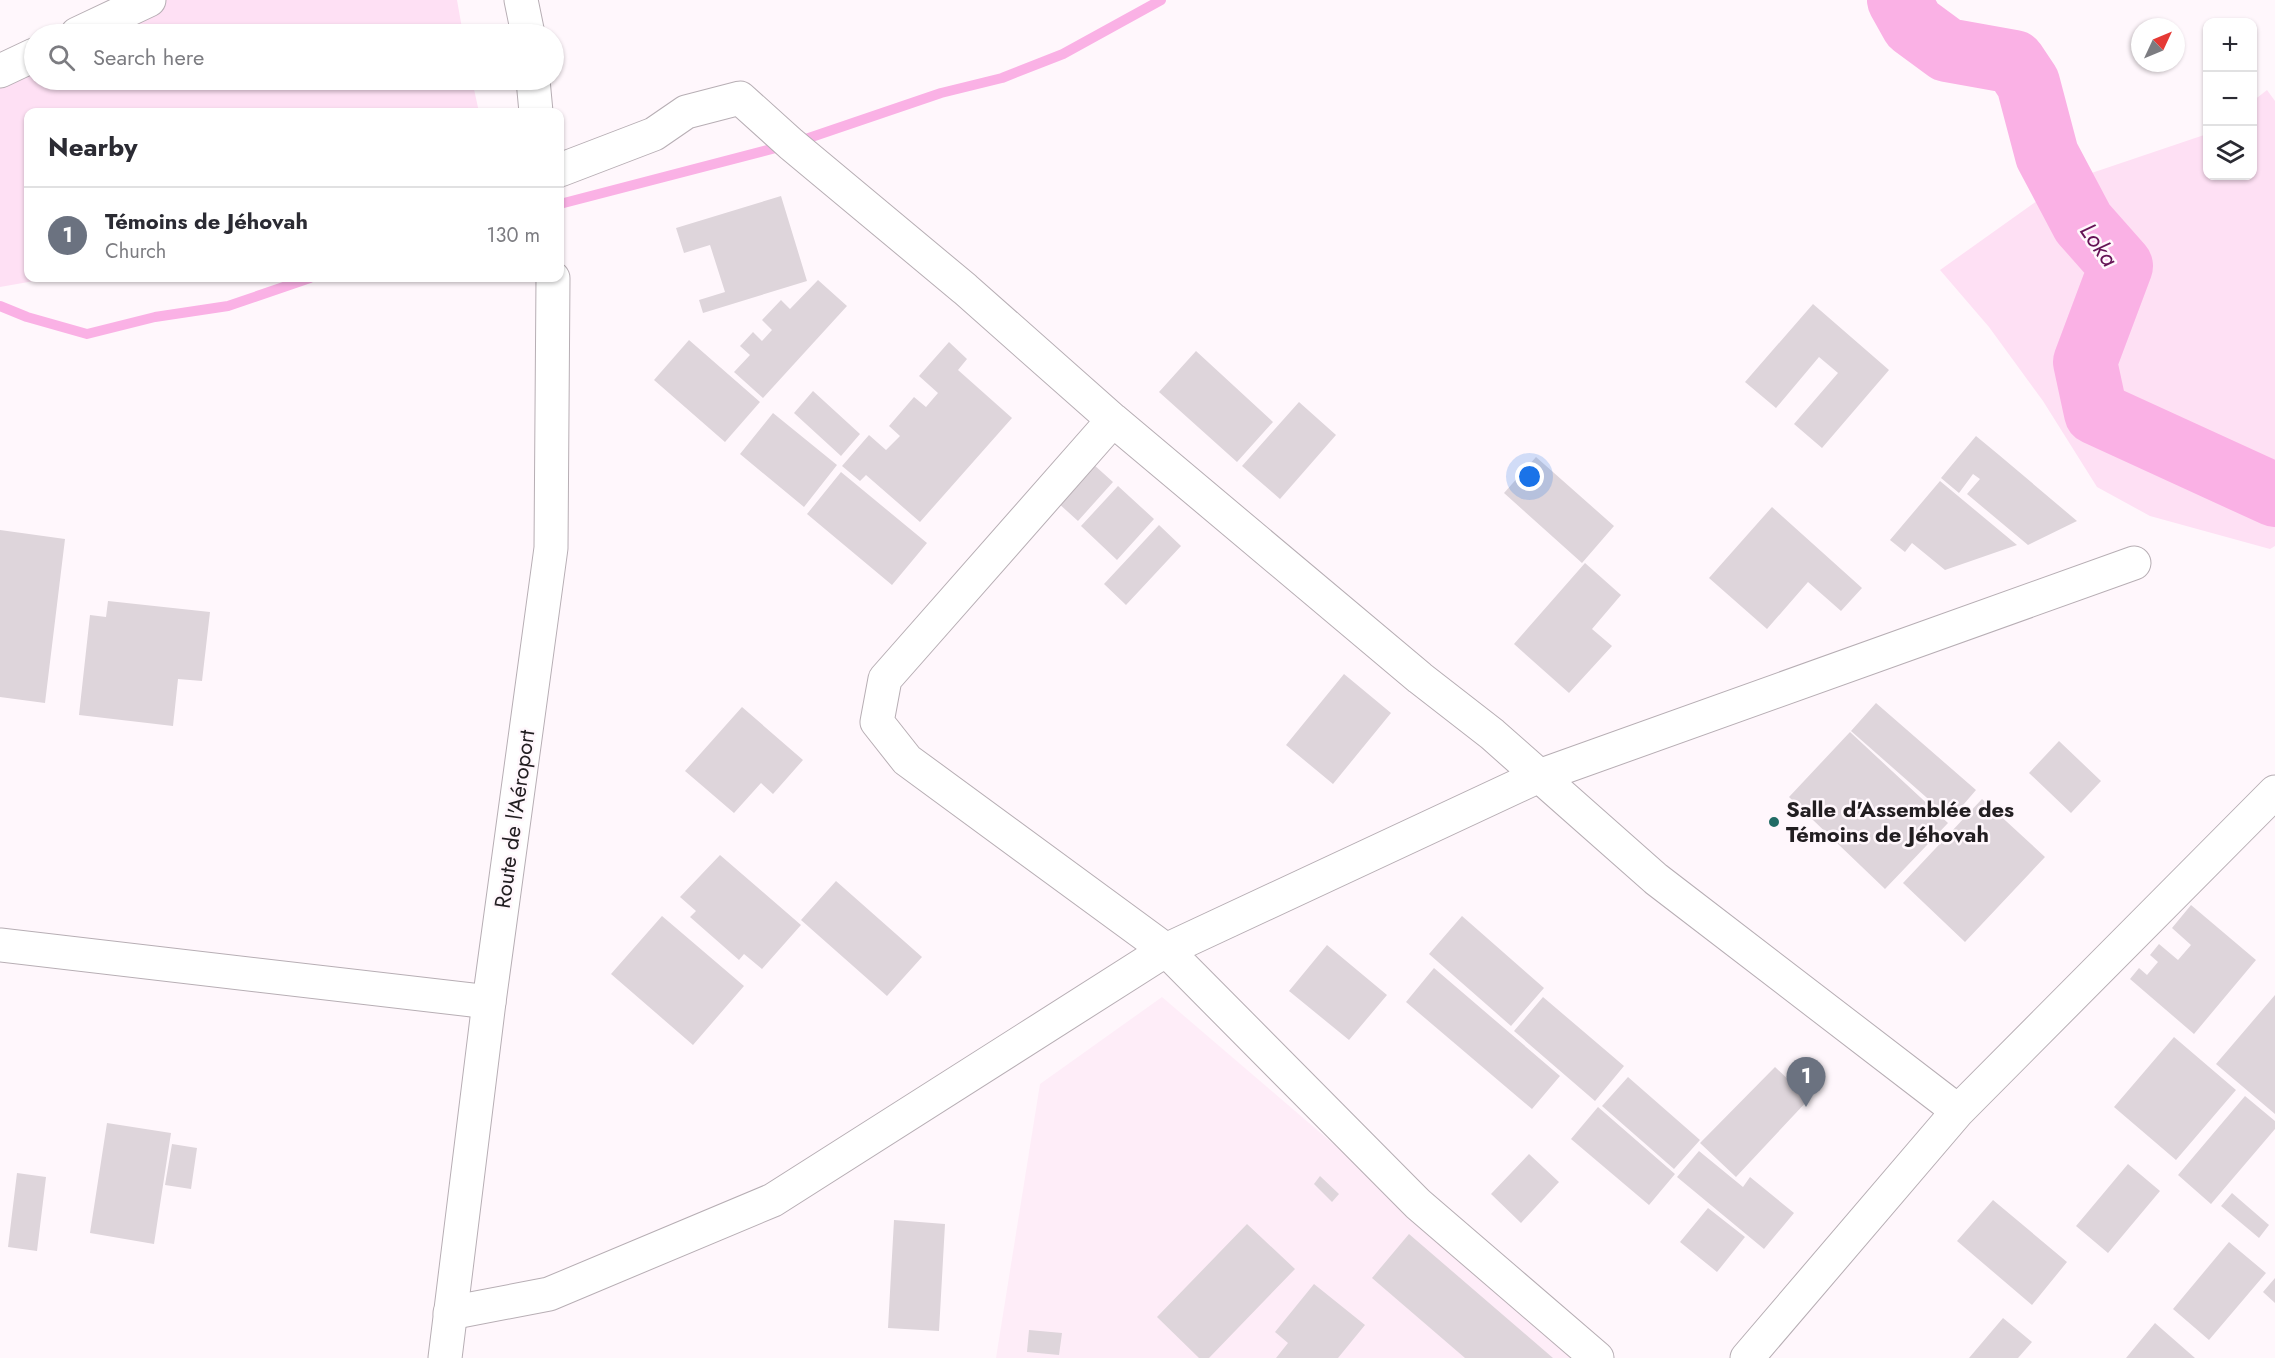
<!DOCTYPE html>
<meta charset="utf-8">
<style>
body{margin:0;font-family:Jost,sans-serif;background:#f7f7f7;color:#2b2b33}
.controls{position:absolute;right:18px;top:18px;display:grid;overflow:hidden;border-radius:12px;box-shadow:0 2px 4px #0004}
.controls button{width:54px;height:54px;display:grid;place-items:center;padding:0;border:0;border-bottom:2px solid #e1e1e2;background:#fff;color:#2b2b33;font:30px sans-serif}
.compass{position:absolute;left:2131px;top:18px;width:54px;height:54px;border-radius:50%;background:#fff;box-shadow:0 2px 4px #0004;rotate:46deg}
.you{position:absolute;left:1530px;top:477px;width:21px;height:21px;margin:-15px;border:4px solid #fff;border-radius:50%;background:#1a73e8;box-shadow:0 0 0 9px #1a73e833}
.badge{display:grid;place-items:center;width:39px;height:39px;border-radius:50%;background:#2563eb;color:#fff;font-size:20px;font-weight:700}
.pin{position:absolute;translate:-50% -50px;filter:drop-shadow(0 2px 3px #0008)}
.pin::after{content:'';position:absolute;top:32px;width:21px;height:18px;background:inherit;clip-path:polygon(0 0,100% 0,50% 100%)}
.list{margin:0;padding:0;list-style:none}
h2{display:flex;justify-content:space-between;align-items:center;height:78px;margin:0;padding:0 24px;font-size:26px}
h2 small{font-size:20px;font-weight:400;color:#7c7c81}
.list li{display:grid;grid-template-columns:39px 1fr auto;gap:18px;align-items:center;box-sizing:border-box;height:96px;padding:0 24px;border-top:2px solid #e1e1e2}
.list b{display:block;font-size:22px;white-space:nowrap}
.list p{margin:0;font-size:20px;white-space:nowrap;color:#7c7c81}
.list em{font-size:20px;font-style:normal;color:#7c7c81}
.icon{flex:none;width:33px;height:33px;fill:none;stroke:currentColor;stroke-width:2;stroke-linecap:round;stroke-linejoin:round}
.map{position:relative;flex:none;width:2275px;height:1358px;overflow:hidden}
.search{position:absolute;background:#fff;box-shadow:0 2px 4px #0004;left:24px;top:24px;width:540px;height:66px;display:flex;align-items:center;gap:15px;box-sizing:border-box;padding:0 21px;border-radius:33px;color:#7c7c81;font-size:22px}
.panel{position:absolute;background:#fff;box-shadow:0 2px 4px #0004;left:24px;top:108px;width:540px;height:174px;border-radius:12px}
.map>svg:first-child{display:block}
</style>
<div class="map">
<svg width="2275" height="1358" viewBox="0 0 2275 1358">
<rect width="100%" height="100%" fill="#fff7fc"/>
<path fill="#feedf8" d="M1162,997L1583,1358H996L1040,1084Z"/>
<path fill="#fee0f4" d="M131,0H457L463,34H53Z
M34,43V80H472L479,112H28V278H51L0,287V58Z
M2267,90L2275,101V546L2270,549L2150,516L2097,487L2043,401L1989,327L1940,270L2062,183L2207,134L2208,176H2252L2253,101Z"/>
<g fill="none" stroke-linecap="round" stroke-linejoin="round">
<path stroke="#fab1e5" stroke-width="10" d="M560,204L791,144L941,93L1002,78L1063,54L1161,0
M0,306L27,317L87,334L155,317L228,306L310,278"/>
<path stroke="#fab1e5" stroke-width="64" d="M1899,0L1913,25L1947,50L2014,62L2028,83L2047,155L2083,223L2121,266L2085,362L2096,413L2275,495"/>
</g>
<path fill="#ded5db" d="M781,196L807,281L703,313L699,300L725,292L710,245L684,253L676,228Z
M818,280L847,306L763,398L734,372L750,355L740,346L753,332L762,341L772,330L762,320L781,300L790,309Z
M1813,304L1889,370L1822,448L1794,424L1838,373L1819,357L1776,408L1745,382Z
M689,340L760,402L725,442L654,380Z
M949,342L967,359L958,370L1012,418L920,522L866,475L860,481L842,466L869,435L886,450L900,436L889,426L914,397L926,407L938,393L919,376Z
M1196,351L1273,422L1237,462L1159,392Z
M813,391L860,434L841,456L794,413Z
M1299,402L1336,435L1280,499L1242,466Z
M773,413L837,465L804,507L740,454Z
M1976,436L1999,455L2077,521L2028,545L1967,494L1980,479L1973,474L1959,493L1941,478Z
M1536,457L1614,526L1582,563L1504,493Z
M1093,464L1113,482L1078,521L1057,502Z
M841,472L927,543L892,585L807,514Z
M1940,481L2017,545L1945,570L1912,543L1905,552L1890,540Z
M1118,486L1154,519L1117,560L1081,526Z
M1772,507L1862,588L1841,611L1808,582L1767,629L1709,578Z
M1159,525L1181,546L1126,605L1104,584Z
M0,530L65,539L45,703L0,697Z
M1585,563L1621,595L1592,629L1612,646L1569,693L1514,644Z
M108,601L210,612L202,681L178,679L173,726L79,715L90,615L106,617Z
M1344,674L1391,713L1333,784L1286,745Z
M1876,703L1976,790L1951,819L1851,731Z
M742,707L803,760L773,794L761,783L734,813L685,771Z
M1850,732L1948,823L1885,889L1789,797Z
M2059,741L2101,781L2071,813L2029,773Z
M1982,799L2045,857L1965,942L1903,883Z
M720,855L801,925L762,969L744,954L739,960L690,917L696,911L680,897Z
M836,881L922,957L887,996L801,920Z
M2191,905L2256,960L2194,1034L2130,979L2139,968L2147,975L2158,962L2150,955L2159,944L2178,960L2191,945L2172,928Z
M662,916L744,986L693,1045L611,974Z
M1462,916L1544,988L1511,1026L1429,954Z
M1327,945L1387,995L1349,1040L1289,991Z
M1434,968L1560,1076L1532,1109L1406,1002Z
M2275,995V1114L2216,1064Z
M1543,997L1624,1066L1595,1101L1514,1031Z
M2174,1037L2236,1090L2176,1160L2114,1107Z
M1775,1067L1809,1099L1736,1177L1700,1143Z
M1628,1077L1700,1140L1674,1169L1602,1106Z
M2245,1096L2275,1121V1129L2211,1204L2178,1175Z
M1598,1107L1675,1174L1649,1205L1571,1139Z
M107,1123L171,1133L154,1244L90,1233Z
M172,1144L197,1148L191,1189L165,1185Z
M1699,1151L1743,1187L1750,1177L1794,1213L1764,1249L1677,1177Z
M1529,1154L1559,1182L1521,1223L1491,1194Z
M2128,1164L2160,1191L2108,1253L2076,1226Z
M17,1173L46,1177L37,1251L8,1247Z
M1320,1176L1339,1194L1332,1202L1314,1184Z
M2232,1193L2269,1225L2259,1238L2221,1206Z
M1993,1200L2067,1262L2032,1305L1957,1241Z
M1708,1208L1745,1237L1717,1272L1680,1242Z
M894,1220L945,1224L939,1331L888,1328Z
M1247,1224L1295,1269L1209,1358H1199L1157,1317Z
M1409,1234L1553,1358H1465L1372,1278Z
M2229,1242L2266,1273L2209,1340L2173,1309Z
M2275,1278V1303L2263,1292Z
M1314,1284L1365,1325L1338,1358H1276L1288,1343L1275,1332Z
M2003,1318L2032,1342L2018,1358H1969Z
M2155,1323L2195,1358H2126Z
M1029,1330L1062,1333L1059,1355L1027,1352Z"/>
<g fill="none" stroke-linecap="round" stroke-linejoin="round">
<g stroke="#b7aeb4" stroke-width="35">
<path id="minor" d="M77,34L149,0
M0,71L34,55
M560,170L654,134L686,112L740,98L791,144L965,289L1113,420L1420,678L1492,734L1656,879L1958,1111
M1113,420L885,679L877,722L907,760L1166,950L1418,1204L1597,1358
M0,945L489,1002
M450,1313L549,1294L773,1200L1166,950L1539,776L2134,563
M1747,1358L1958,1111L2275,792"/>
</g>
<g stroke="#b7aeb4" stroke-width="35">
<path id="major" d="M521,0L528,34
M533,80L536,112
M445,1358L489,1002L551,548L553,278"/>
</g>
<use href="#minor" stroke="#fff" stroke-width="33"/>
<use href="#major" stroke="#fff" stroke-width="33"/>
</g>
<circle fill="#216b65" stroke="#fff7fc" stroke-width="2" cx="1774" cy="822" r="6"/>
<g text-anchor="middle" stroke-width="5" stroke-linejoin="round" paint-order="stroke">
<g font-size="22" font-weight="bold" fill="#221e21" stroke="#fff7fc" text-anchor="start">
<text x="1786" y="817">Salle d'Assemblée des<tspan x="1786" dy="25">Témoins de Jéhovah</tspan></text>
</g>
<g font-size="22" fill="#221e21" stroke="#fff7fc">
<text transform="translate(514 819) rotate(-82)" y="8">Route de l'Aéroport</text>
</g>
<g font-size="24" font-style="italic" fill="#651255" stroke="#fff7fc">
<text transform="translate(2099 245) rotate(55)" y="8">Loka</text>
</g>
</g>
</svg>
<div class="controls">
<button>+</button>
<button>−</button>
<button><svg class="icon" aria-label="layers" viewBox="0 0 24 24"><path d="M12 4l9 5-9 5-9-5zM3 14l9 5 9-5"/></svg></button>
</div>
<svg class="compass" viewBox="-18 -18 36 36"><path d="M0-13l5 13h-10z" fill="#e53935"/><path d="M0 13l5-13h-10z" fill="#7c7c81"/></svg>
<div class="you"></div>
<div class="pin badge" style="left:1806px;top:1107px;background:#6b7280">1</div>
<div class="search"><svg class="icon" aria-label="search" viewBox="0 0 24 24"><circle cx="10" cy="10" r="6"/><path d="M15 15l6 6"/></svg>Search here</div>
<section class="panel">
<h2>Nearby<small></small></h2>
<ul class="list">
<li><span class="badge" style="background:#6b7280">1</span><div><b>Témoins de Jéhovah</b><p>Church</p></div><em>130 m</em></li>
</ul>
</section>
</div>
